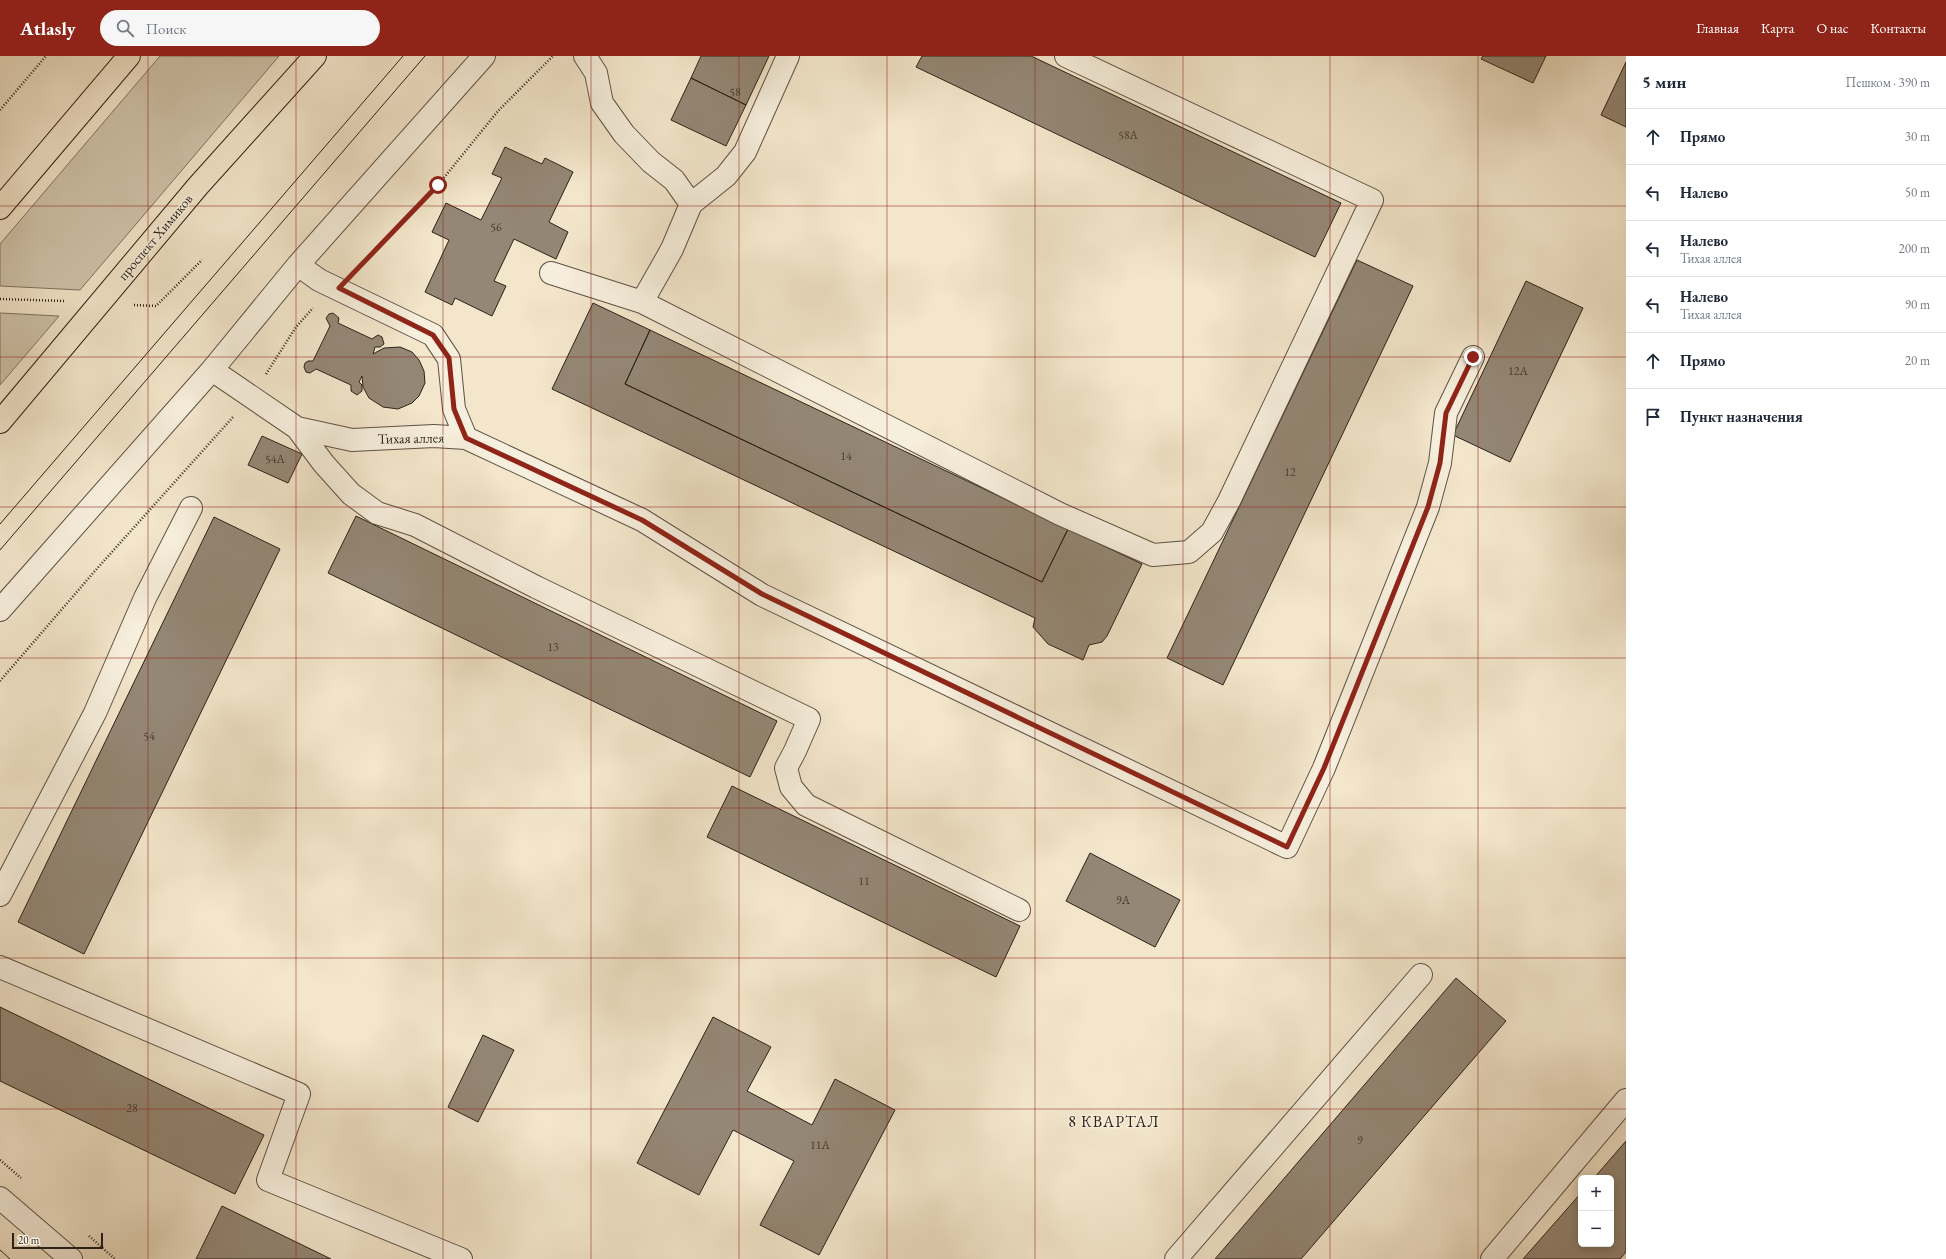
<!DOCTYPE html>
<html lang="ru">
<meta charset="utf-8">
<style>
body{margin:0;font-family:"EB Garamond",serif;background:#f6f6f7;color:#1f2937}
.controls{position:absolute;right:12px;bottom:12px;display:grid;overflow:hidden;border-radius:6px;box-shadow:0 2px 10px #0003}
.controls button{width:36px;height:36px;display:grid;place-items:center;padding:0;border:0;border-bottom:1px solid #e0e1e3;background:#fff;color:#1f2937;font:20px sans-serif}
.scale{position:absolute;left:12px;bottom:10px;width:91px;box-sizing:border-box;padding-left:4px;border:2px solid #2d2118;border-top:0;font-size:11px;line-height:14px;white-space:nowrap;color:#2d2118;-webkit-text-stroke:3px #f7efdd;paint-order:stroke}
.stop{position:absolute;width:12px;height:12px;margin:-9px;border:3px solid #8f2418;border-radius:50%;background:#fff}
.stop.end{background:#8f2418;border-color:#fff;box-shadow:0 1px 4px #0008}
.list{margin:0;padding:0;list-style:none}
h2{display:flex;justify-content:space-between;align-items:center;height:52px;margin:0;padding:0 16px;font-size:17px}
h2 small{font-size:13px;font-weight:400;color:#747a83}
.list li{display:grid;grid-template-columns:26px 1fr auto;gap:12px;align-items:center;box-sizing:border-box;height:56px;padding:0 16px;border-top:1px solid #e0e1e3}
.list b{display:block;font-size:15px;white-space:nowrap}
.list p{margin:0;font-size:13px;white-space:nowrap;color:#747a83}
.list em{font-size:13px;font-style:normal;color:#747a83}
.icon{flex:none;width:22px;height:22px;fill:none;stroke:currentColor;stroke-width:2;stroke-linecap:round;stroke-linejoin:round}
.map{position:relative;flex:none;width:1626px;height:1203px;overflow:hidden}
header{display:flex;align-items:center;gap:24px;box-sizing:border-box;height:56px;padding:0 20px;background:#8f2418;color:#fff}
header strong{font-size:19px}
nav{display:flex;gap:22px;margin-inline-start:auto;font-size:14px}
.search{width:280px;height:36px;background:#f6f6f7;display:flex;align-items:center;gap:10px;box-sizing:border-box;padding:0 14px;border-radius:22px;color:#747a83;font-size:15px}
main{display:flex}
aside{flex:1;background:#fff}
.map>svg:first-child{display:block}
</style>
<header>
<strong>Atlasly</strong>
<div class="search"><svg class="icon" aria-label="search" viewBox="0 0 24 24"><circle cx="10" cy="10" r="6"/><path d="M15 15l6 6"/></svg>Поиск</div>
<nav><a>Главная</a><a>Карта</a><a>О нас</a><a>Контакты</a></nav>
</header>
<main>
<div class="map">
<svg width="1626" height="1203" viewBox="0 0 1626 1203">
<rect width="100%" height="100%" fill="#f3e6cb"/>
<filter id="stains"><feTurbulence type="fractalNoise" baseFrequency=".005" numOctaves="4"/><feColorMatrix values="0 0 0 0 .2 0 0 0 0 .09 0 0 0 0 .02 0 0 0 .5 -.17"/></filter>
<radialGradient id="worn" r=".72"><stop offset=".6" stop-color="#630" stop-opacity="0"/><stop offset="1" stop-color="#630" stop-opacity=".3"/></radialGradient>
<path fill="#d1c5ad" stroke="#7f7362" d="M160,0H279L80,234L0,230V188Z
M0,257L59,260L0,329Z"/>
<path fill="#948775" stroke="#2d2118" d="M701,0H769L746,49L691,22Z
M922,0H1031L1341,147L1315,201L916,11Z
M1483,0H1546L1533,27L1481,3Z
M1626,6V71L1601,59Z
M691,22L746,49L726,90L671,64Z
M505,91L542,108L545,102L573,116L549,166L568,176L556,203L514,183L494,225L506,230L492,260L455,242L452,249L425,236L449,184L432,176L446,147L481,164L502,122L492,118Z
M1357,204L1413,230L1223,629L1167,602Z
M1526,225L1583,252L1510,406L1453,379Z
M593,247L650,274L625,328L1042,526L1068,473L1142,508L1107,580L1102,586L1089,589L1083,604L1048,588L1033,571L1035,562L552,333Z
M333,257L339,262L338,267L372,283L378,279L382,281L384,288L380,291H375L373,298L384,292L400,291L412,296L419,304L424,315L425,327L419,340L412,347L398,353L383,351L369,342L363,331L362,320L359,326L362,329V335L357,339L351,335V329L316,313L310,317L306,316L304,311L305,307L308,305H313L330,270L326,262L329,258Z
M650,274L1068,473L1042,526L625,328Z
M262,380L302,398L288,427L248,409Z
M356,460L777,665L750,721L328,517Z
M214,461L280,493L84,898L18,866Z
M732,730L1020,870L996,921L707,781Z
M1090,797L1180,844L1155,891L1066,845Z
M1456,922L1506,965L1301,1203H1215Z
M0,951L264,1079L235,1138L0,1025Z
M713,961L771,991L747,1035L812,1069L835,1023L895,1054L819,1199L760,1169L794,1105L733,1074L699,1139L637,1107Z
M483,979L514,994L478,1066L448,1051Z
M1626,1085V1196L1620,1203H1523L1581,1137V1188H1611V1122H1594Z
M222,1150L331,1203H196Z"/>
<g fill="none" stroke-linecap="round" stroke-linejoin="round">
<g stroke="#5e5245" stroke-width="24">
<path id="minor" d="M691,148L726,120L745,96L788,0
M298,209L319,224L433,279L449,303L454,353L466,382
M551,217L642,246L672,193L691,148L674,124L651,106L624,78L602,47L596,17L585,0
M642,246L1060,458L1153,499L1189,496L1212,476L1229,445L1372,144L1066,0
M212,314L297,372L324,408L351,438L377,457L415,469L536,531L809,663L795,695L786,712L791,731L806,749L1019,854
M297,372L352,384L434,380L466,382L642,464L762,539L1287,791L1324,712L1428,451L1440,407L1446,357L1473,301
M0,554L212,314L298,209L484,0
M0,839L95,657L145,542L191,452
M0,911L299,1038L268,1124L461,1203
M0,1142L71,1203
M1176,1203L1421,919
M1492,1203L1626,1044"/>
</g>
<g stroke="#2d2118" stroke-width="24">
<path id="major" d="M0,152L129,0
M0,366L198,130L315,0"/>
</g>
<path stroke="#2d2118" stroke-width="2.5" stroke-dasharray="1 2" stroke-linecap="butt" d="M0,54L46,0
M357,213L438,129L498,55L553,0
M0,243L65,245
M134,249L156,250L202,204
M266,318L296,271L313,252
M0,625L94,516L233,361
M0,1104L21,1122
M89,1180L115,1203"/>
<use href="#minor" stroke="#f7efdd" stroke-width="22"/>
<use href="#major" stroke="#f3e6cb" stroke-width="22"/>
<path stroke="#2d2118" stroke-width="1" d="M0,468L403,0
M0,494L425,0
M0,1194L10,1203"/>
</g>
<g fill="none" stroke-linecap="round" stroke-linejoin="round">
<path stroke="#8f2418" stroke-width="5" d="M438,129L339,232L433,279L449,302L454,353L466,382L642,464L762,538L1287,791L1324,712L1428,451L1440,407L1446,357L1473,301"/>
</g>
<path fill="none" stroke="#8f2418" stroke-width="1" stroke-opacity="0.55" d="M148,0V1203M296,0V1203M443,0V1203M591,0V1203M739,0V1203M887,0V1203M1035,0V1203M1183,0V1203M1330,0V1203M1478,0V1203M0,150H1626M0,301H1626M0,451H1626M0,602H1626M0,752H1626M0,902H1626M0,1053H1626"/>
<g text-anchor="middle" stroke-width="3" stroke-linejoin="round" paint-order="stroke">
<g font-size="12" fill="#473a2f">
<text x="735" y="40">58</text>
<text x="1128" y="83">58А</text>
<text x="496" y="175">56</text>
<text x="1518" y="319">12А</text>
<text x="846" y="404">14</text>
<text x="275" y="407">54А</text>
<text x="1290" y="420">12</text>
<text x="553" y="595">13</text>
<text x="149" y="684">54</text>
<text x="864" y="829">11</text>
<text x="1123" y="848">9А</text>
<text x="132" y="1056">28</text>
<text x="1360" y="1088">9</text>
<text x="820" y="1093">11А</text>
</g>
<g font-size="14" fill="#2d2118" stroke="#f7efdd">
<text transform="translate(155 181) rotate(-50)" y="5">проспект Химиков</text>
<text transform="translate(411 382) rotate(-1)" y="5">Тихая аллея</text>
</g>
<g font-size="16" letter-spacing="1" fill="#2d2118" stroke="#f7efdd">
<text x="1114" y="1071">8 КВАРТАЛ</text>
</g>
</g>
<rect width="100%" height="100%" filter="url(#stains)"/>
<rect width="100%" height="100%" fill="url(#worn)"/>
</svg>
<div class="controls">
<button>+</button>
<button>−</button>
</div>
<div class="scale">20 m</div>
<div class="stop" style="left:438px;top:129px"></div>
<div class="stop end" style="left:1473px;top:301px"></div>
</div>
<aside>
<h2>5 мин<small>Пешком · 390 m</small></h2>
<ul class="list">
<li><svg class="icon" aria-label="ahead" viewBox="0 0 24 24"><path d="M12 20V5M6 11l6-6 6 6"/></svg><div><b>Прямо</b></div><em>30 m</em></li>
<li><svg class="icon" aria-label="left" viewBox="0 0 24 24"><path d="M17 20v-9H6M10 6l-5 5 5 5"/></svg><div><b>Налево</b></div><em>50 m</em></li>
<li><svg class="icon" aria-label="left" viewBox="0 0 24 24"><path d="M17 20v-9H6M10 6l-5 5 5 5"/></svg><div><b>Налево</b><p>Тихая аллея</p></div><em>200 m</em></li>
<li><svg class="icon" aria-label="left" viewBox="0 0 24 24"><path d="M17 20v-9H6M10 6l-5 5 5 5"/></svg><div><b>Налево</b><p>Тихая аллея</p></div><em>90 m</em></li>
<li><svg class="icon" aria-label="ahead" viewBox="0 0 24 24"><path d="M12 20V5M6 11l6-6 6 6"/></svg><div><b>Прямо</b></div><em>20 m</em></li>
<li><svg class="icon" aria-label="arrive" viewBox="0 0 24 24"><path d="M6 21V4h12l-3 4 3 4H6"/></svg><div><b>Пункт назначения</b></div></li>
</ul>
</aside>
</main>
